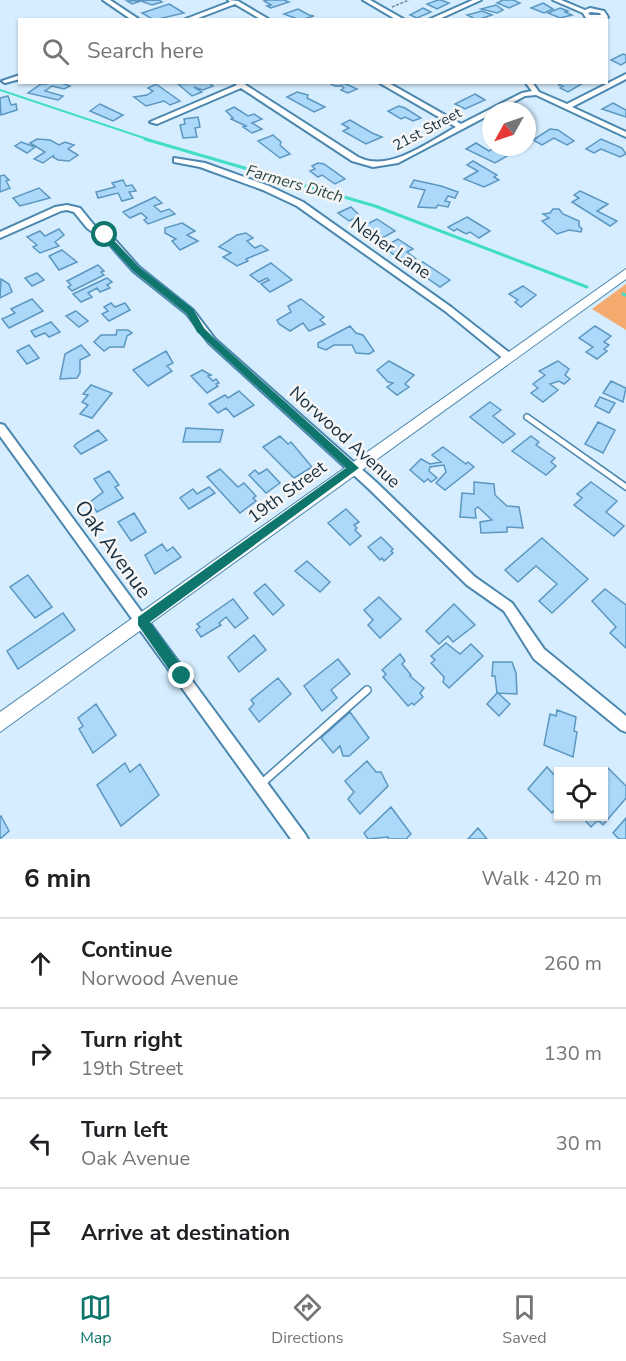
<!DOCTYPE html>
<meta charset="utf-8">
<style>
body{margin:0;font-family:"Nunito Sans",sans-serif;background:#f2f2f2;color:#202124}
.controls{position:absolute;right:18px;bottom:18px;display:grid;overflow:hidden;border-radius:0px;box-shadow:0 2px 4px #0004}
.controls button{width:54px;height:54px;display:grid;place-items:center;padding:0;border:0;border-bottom:2px solid #e0e0e0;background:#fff;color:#202124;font:30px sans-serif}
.compass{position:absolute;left:482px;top:102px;width:54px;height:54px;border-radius:50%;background:#fff;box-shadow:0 2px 4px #0004;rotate:230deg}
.stop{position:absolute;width:18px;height:18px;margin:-14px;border:4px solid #0f766e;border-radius:50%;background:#fff}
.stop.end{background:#0f766e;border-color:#fff;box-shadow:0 2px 6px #0008}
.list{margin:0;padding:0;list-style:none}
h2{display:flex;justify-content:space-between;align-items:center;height:78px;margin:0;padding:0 24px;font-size:26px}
h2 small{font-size:20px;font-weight:400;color:#757577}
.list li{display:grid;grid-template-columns:39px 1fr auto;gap:18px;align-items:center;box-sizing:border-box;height:90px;padding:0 24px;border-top:2px solid #e0e0e0}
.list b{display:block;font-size:22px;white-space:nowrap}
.list p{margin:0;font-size:20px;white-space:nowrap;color:#757577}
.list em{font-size:20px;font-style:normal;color:#757577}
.icon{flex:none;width:33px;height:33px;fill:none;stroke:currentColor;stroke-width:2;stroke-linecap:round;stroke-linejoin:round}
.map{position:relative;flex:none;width:626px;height:839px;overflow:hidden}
.search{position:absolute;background:#fff;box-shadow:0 2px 4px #0004;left:18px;right:18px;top:18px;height:66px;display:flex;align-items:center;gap:15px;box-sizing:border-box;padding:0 21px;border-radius:0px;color:#757577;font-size:22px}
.sheet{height:438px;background:#fff}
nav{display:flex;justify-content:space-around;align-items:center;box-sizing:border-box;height:84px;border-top:2px solid #e0e0e0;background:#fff;font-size:16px;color:#757577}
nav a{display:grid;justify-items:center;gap:3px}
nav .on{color:#0f766e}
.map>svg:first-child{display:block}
</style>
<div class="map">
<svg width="626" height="839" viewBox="0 0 626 839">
<rect width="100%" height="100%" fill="#d5edff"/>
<path fill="#f5ab6d" d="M626,284V330L592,309Z"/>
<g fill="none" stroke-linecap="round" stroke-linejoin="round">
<path stroke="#41ddc5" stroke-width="2" d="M0,90L150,140"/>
<path stroke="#41ddc5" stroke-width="3" d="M145,139L375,206L587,287
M623,294L626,295"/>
</g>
<path fill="#acd9fa" stroke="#5b97c0" stroke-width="1.5" d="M159,0L162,2L152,5L141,1L132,4L127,1Z
M268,0H284L289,2L271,8L267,6L271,5L264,1Z
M438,0H441L449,3L437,9L427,4Z
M503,0H513L520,3L509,8L497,3Z
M543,3L553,9L544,13L531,8Z
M169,4L184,13L154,20L142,13Z
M496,5L503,10L497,13L481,9Z
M423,8L431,12L417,18L410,15Z
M560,8L568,11L565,12L572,15L560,18L548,13Z
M298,9L309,15L314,16L300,20L284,14Z
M482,11L492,15L477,20L467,15Z
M623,54L626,55V62L621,65L611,60Z
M41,82H59L70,86L64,89L52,86L45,91L63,96L58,100L28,93L41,84H47Z
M208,82L213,86L203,90L194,87L202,92L192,96L178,84Z
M327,82L346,84L357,89L348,93L341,90L344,88L342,86H335Z
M563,82H585L568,92L560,88L563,86L559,85Z
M156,84L180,101L170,105L164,101L146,106L134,97L147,95L153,91L148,88Z
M297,92L308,95L307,98L325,107L314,112L287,97Z
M475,94L485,100L465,109L455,104Z
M8,96L11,105L16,104L17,110L1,115L0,98Z
M613,103L626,110V117L602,109Z
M100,104L108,108L123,115L113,121L90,111Z
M399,106L405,108L421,118L413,121L405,117L401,119L388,111Z
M234,107L248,116L254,114L262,119L252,123L262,129L252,133L243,127L246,126L231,119L233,118L226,111Z
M198,117L200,127L195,128L197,137L183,138L180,125L185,124L184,119Z
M350,120L372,133L382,137L366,144L343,131L349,128L342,124Z
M550,129L558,130L574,141L567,145L554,138L542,145L533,140Z
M273,135L281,142L280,145L290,154L280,158L258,141Z
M37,139L50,140L59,145L65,142L74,145L68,149L78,155L69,161L58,160L53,157L54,155L43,163L34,159L45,152L30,143Z
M601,139L622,148L626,154L620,157L601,149L594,153L586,149Z
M21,142L35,147L27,153L15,146Z
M476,143L489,151L494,148L509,155L495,163L466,149Z
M473,161L497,175L494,177L499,180L484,187L464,179L478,171L467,165Z
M318,163L324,164L345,179L335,184L322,175L318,177L310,171L315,169L312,166Z
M4,175L9,180L6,181L10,188L0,192V176Z
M123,180L126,186L132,185L136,191L129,192L133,198L122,201L118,193L98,198L96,192L115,187L112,183Z
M414,180L441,186L458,192L455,198L448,196L445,201L450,202L448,207L438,205L436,208L418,207L425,190L410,187Z
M39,188L50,198L20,206L13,198Z
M580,191L608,204L597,211L617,221L610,226L572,202L579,198L574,195Z
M155,197L162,203L154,206L161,212L169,209L175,214L148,224L144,220L147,218L141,213L130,218L123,212Z
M351,207L360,216L349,221L338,213Z
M553,209H559L563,214L579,221V226L582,229L581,232L569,230L557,234L542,221L549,218L543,214L550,213Z
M467,217L490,231L479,238L470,232L466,234L457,229L454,231L448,227Z
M377,219L395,231L375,242L366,236L372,233L363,226Z
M182,223L195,231L187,235L198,241L180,250L172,241L176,239L165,233V228Z
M59,229L64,235L55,242L59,246L40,253L33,247L37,245L27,237L40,231L45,236Z
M246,233L253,238L247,241L255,248L261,245L268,250L246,259L248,261L237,266L223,257L231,253L219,247L237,235Z
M398,239L413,249L407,252L416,259L407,264L383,247Z
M62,250L77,262L59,270L49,256Z
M423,262L450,280L440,287L413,268Z
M271,263L292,280L270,292L261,284L269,280L267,278L259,282L250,275Z
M98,265L104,271L101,272L104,275L72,291L68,287L71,285L67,281Z
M37,273L44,280L32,286L25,278Z
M107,278L112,282L107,285L110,288L100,292L97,288L88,293L92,297L81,302L73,294Z
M1,279L9,284L12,292L0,298Z
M523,286L536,295L521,307L515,302L518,300L509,294Z
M32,299L43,311L9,328L2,319L15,313L11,309Z
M301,299L324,317L320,320L325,324L309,331L303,323L290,331L279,324L277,320L291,312L288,306Z
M111,303L115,307L125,303L130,310L109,321L102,314L108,311L104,307Z
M76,311L88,321L79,327L66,316Z
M51,322L60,332L49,337L45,333L35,337L31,331Z
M350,326L356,333L363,335L374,351L369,354L356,353L352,345H334L326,350L318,347V343Z
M595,326L611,336L604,342L609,345L604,349L607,351L597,359L586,352L593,347L579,338Z
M117,330H128L132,333L127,336L124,347H110L104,351L94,342L101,335H116Z
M29,345L39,358L27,364L17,351Z
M81,345L90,355L80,360V373L77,378L60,379L65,354Z
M166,351L173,363L167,366L172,371L148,386L133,370Z
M389,361L414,375L405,384L409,387L397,395L387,387L393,383L388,382L377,370Z
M558,361L569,369L565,375L570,379L564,384L559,381L550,384L558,390L543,402L531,393L538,388L533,384L545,375L539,371Z
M202,370L211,375L208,376L213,381L216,379L219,383L216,384L218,386L207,393L191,376Z
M611,381L626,388L623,402L603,393Z
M91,385L112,393L92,418L80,414L88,405L82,402L88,395L83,394Z
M239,391L254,405L234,417L226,408L218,413L209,404L225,395L228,398Z
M600,397L615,403L609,413L595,406Z
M490,402L501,410L493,416L515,434L503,443L470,417Z
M598,422L615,430L603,453L585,444Z
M186,428L223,430L220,442H183Z
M98,430L107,440L81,454L74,446L77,443Z
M280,436L288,444L291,442L312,467L294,478L263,447Z
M531,436L539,442L536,445L555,458L551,462L556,466L546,475L512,451Z
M443,447L466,464L468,462L474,467L445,490L436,483L446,472L444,465L430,467L429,471L437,478L431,482L428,479L424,482L410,470L421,459L430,464L441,462L432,455Z
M220,469L238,487L244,483L256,496L253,498L256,501L240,513L207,477Z
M267,469L280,483L266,493L249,475L255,470L259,474Z
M109,471L119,485L115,487L123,498L97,512L90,502L103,492L94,479Z
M474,482L494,484L495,495L507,506L519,507L523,528L507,527V532L481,533L480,522L492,520L478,507L475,509L476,518L460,517L462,493L474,494Z
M591,482L617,501L606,512L624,526L614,536L574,505L582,498L577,494Z
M209,487L215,493L189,509L180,498L193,489L197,494Z
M346,509L359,522L354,525L357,528L355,530L361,536L350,545L328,523Z
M134,513L146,532L131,541L118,522Z
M381,537L393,549L391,551L393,553L384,561L382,558L380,560L368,547Z
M542,538L588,579L552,613L539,601L557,584L536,566L518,582L505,570Z
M162,544L167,551L173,547L181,557L155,574L145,555Z
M307,561L330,582L320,592L295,571Z
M28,575L52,607L35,618L10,587Z
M265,584L284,605L273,615L254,593Z
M605,589L626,605V648L610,633L616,627L592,601Z
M379,597L401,619L380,638L368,625L373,620L364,610Z
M233,599L248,618L235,628L226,617L219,623L221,625L201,637L196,630L200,627L197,624Z
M454,604L475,625L453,642L448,636L439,644L426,631Z
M63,613L75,630L18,669L7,651Z
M254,635L266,650L239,672L228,657Z
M446,643L460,654L471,644L483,656L449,688L443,682L444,677L431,663L435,660L431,656Z
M400,654L405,661L402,664L411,675L410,676L424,688L420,693L423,697L414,705L412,703L408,706L383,677L386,674L382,670Z
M338,659L350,674L331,690L337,698L322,711L304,686Z
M493,662H512L516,673L517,694L498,693L510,704L499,716L487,704L497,693L495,676H492Z
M278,678L291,694L259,722L249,709L254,704L251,700Z
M96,704L116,735L93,753L79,729L83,726L78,718Z
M557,710L576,717L574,731L577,732L573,757L544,745L550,714L556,716Z
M350,712L369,738L349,756H343L340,746L333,753L321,738Z
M367,761L376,772H381L388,786L360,814L348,799L354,792L345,781Z
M125,763L130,772L140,764L159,795L121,826L97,785Z
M547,767L558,779L555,782L558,785V805L552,813L528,789Z
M608,768L626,786V798L603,825L598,820L591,827L581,816H604V774Z
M391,807L411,834L406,839H388V837L368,839L364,833Z
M1,816L9,831L0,839V817Z
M626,818V839H619L613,833Z
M478,828L487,839H468Z"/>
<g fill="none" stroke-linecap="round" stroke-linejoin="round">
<g stroke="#4b87af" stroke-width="8">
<path id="service-far1" d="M527,417L626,487"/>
</g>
<g stroke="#4b87af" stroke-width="10">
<path id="service" d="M261,784L367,690"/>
</g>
<g stroke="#4b87af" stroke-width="4">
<path id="minor" d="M103,0H110L140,20H132Z
M228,0L238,1L270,20H262L235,4L193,20H183L230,2Z
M363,0H370L405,20H397Z
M473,0H481L437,20H428Z
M553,0H561L585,10L590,8L604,11L608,17L605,19L586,18L583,13ZM591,12L600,13L601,15H590L588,13Z
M626,74V79L572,107L626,132V137L536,95L525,96L497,111H491V114L398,163L373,167L352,161L241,88L157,124L150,122L237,85L233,82H241L358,157C389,173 428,142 456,127L378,82H387L461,124L522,93L532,91L525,82H532L539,92L567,104Z
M20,75V79L5,83L2,81Z
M174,158L205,163L269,186L303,202L451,307L511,354L513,357L511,360H505L445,311L297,206L263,190L200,167L174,162Z
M67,205L80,208L93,224L116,241L139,267L193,310L215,339L376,482L475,577L512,603L544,649L626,716V732L621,730L534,659L504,611L467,585L368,488L209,343L187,314L133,271L110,245L87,228L74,212L67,210L61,211L0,238V232L55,207Z
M0,424L4,425L305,834L308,839H291L0,436Z"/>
</g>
<g stroke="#4b87af" stroke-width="2">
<path id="tertiary" d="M626,269V279L0,732V712Z"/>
</g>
<path stroke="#728b9c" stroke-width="1.5" stroke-dasharray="3 1.5" stroke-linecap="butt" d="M392,7L409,0"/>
<use href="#service-far1" stroke="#fff" stroke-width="5"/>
<use href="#service" stroke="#fff" stroke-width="7"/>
<use href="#minor" fill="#fff" fill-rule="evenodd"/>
<use href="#tertiary" fill="#fff" fill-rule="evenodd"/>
</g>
<path fill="#0f766e" d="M102,234H108L139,267L193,309L204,328L215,339L359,468L150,622L186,672V681L182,682L177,681L138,625V617L346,468L209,343L197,332L187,314L133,271L102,237Z"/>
<g text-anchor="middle" stroke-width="5" stroke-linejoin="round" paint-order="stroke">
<g font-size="15" fill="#173041" stroke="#f6f6f6">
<text transform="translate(427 129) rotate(-28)" y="5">21st Street</text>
</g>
<g font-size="16" font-style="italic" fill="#2b4a44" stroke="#f6f6f6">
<text transform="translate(295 183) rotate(16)" y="6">Farmers Ditch</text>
</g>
<g font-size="18" fill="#173041" stroke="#f6f6f6">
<text transform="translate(391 248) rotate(35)" y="6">Neher Lane</text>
<text transform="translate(345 437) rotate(42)" y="6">Norwood Avenue</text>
<text transform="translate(287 492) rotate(-36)" y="6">19th Street</text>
</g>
<g font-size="21" fill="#173041" stroke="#f6f6f6">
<text transform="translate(113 549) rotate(54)" y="7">Oak Avenue</text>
</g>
</g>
</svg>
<div class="controls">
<button><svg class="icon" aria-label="locate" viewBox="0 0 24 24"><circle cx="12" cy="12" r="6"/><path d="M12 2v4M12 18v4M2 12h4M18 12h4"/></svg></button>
</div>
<svg class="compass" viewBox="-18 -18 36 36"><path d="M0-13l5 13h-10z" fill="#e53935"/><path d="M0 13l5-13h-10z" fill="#757577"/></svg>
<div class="stop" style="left:105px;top:235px"></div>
<div class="stop end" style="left:182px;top:676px"></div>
<div class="search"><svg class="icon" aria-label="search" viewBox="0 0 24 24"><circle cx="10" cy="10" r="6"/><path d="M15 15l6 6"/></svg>Search here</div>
</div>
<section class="sheet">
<h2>6 min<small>Walk · 420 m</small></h2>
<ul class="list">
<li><svg class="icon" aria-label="ahead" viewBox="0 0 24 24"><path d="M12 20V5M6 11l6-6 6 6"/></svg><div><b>Continue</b><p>Norwood Avenue</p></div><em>260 m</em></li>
<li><svg class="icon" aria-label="right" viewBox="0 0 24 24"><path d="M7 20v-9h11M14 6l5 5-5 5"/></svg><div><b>Turn right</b><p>19th Street</p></div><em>130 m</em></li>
<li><svg class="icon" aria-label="left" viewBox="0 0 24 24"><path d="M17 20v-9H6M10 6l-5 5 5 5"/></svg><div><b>Turn left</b><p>Oak Avenue</p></div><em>30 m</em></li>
<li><svg class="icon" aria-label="arrive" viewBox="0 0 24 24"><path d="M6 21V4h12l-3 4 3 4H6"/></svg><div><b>Arrive at destination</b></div></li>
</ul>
</section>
<nav>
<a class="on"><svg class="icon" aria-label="map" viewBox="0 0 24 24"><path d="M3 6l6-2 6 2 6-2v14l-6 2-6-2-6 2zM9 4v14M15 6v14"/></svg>Map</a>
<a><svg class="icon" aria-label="directions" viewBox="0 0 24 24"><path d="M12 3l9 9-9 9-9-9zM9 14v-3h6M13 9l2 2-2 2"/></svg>Directions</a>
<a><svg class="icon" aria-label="saved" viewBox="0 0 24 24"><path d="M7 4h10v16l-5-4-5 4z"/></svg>Saved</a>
</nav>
